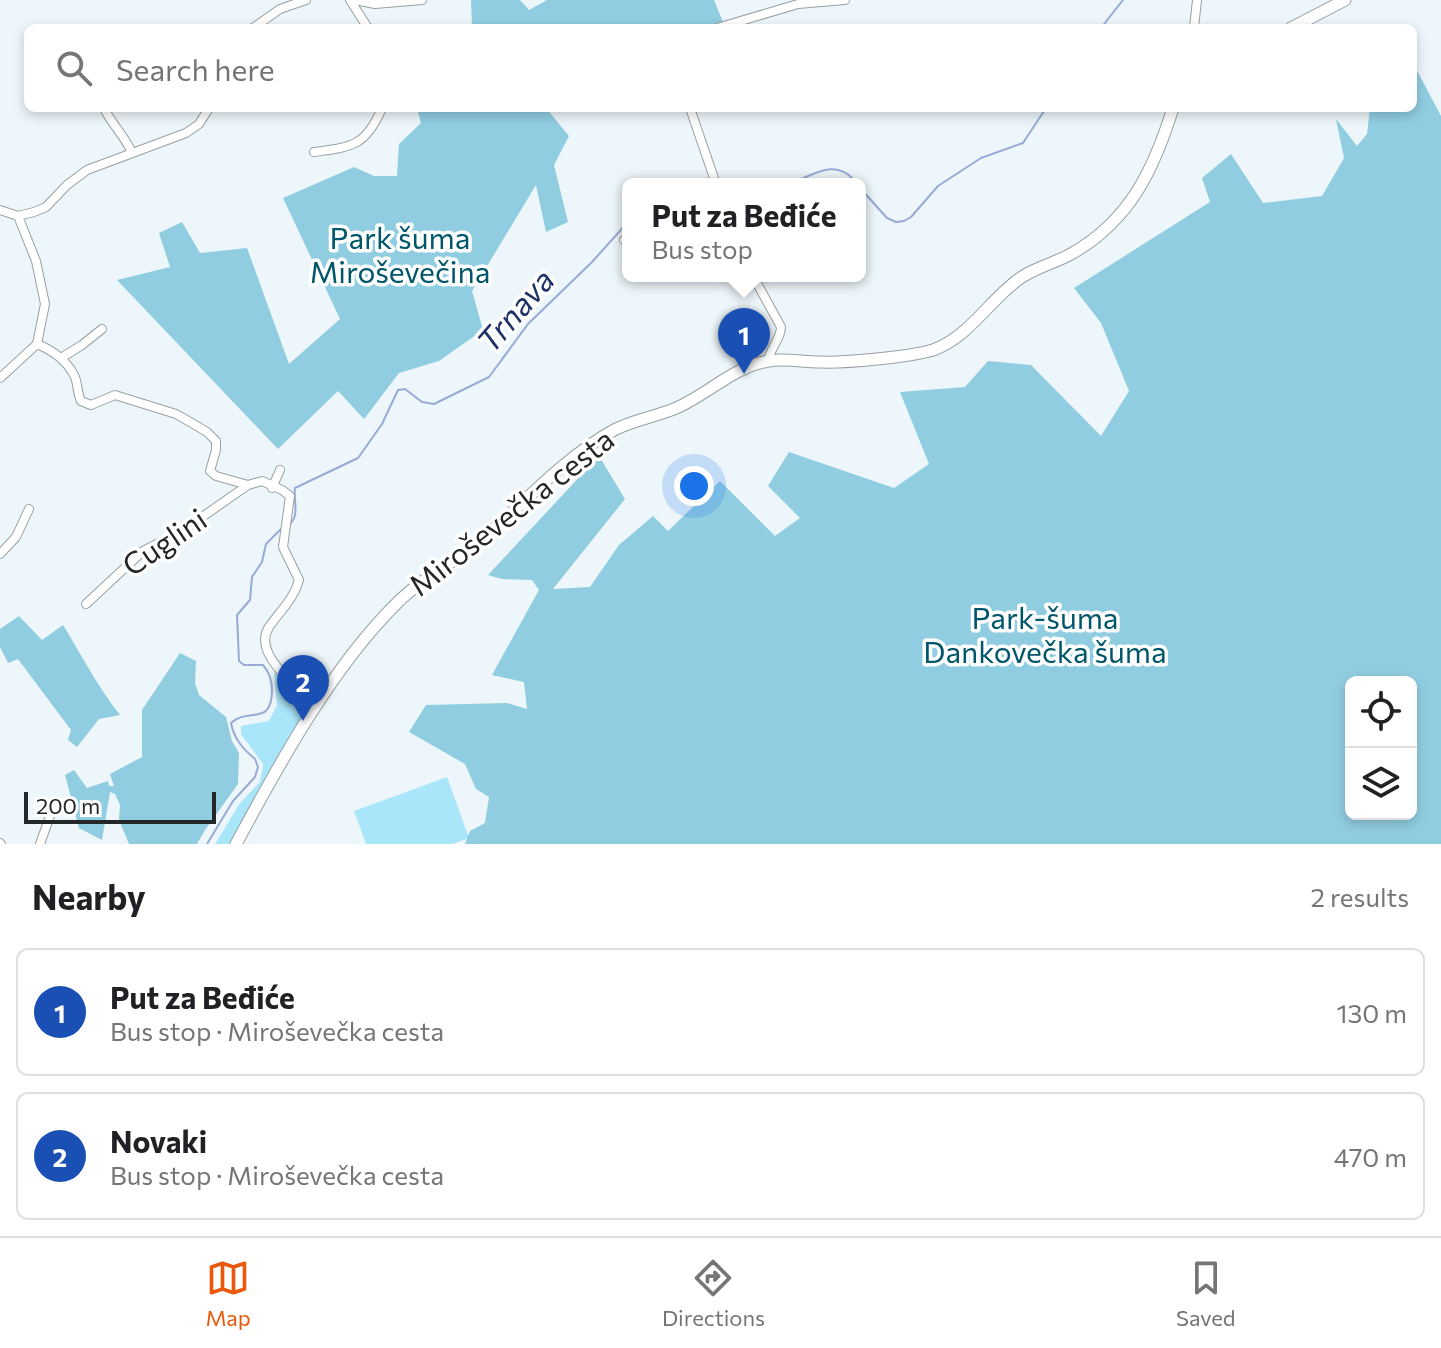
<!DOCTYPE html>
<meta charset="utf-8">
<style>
body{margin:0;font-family:Commissioner,sans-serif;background:#f2f2f2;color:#202124}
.controls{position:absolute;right:24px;bottom:24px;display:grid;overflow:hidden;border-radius:12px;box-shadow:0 4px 12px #0003}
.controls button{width:72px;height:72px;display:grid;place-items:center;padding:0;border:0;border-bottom:2px solid #e0e0e0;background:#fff;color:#202124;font:40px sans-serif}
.scale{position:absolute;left:24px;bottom:20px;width:192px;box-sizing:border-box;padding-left:8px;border:4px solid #242728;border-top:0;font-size:22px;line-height:28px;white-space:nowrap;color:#242728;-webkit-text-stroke:6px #fff;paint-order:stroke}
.you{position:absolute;left:694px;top:486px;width:28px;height:28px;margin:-20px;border:6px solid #fff;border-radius:50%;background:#1a73e8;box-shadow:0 0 0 12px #1a73e833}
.badge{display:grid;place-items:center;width:52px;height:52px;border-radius:50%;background:#ea580c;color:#fff;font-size:26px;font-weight:700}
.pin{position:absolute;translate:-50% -66px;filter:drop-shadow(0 2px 4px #0008)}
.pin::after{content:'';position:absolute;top:42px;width:28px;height:24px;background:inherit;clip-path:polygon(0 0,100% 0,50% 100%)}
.popup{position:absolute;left:622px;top:178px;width:244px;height:104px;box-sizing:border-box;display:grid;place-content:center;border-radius:12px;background:#fff;filter:drop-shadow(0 2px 6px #0005);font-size:26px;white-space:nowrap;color:#757577}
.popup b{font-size:30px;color:#202124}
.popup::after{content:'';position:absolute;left:50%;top:100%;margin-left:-16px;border:16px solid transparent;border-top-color:#fff}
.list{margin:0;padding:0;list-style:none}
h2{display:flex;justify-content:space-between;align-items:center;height:104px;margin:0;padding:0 32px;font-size:34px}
h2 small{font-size:26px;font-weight:400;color:#757577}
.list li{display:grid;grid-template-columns:52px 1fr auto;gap:24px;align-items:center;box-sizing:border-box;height:128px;margin:0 16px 16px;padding:0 16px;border:2px solid #e0e0e0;border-radius:12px}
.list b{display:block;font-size:30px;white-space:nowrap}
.list p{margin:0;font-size:26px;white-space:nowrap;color:#757577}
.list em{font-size:26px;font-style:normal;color:#757577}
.icon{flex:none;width:44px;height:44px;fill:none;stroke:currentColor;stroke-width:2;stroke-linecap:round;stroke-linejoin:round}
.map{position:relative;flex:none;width:1441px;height:844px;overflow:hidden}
.search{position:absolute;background:#fff;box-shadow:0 4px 12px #0003;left:24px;right:24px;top:24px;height:88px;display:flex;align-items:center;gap:20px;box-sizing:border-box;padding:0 28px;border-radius:12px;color:#757577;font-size:30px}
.sheet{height:392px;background:#fff}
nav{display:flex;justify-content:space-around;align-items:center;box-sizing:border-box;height:112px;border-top:2px solid #e0e0e0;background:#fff;font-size:22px;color:#757577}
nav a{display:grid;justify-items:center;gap:4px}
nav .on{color:#ea580c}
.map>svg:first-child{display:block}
</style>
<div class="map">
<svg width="1441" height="844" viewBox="0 0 1441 844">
<rect width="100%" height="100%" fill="#edf6fa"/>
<path fill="#aae6fa" d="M274,672L314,708L243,820L230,844H215L240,803L260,782L263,764L241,734V726L269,721L277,705Z
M447,777L469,838L452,844H366L354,811Z"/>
<path fill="#91cde1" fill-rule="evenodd" d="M471,0H520L529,10L547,0H714L723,22L704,28H472Z
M1413,63L1441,116V844H465L470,831L485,823L489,797L476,789L465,764L409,732L426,705L507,703L527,709L524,682L492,675L539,590L532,580L502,579L488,575L599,456L625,499L553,589L590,587L619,545L653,516L668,531L720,481L775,536L800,518L768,486L789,452L894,488L929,464L900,392L965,387L988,361L1031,365L1101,436L1129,391L1101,323L1074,288L1210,202L1202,178L1231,154L1263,203L1322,196L1344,158L1336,119L1357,146L1367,134L1370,108H1413ZM1351,682H1411V814H1351Z
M417,108H546L569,136L554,165L568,222L546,232L536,185L472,291L483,330L439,361L399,373L364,419L338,391L278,449L117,280L170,267L159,233L182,222L200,253L247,248L289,364L340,319L283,198L354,167L374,176H397L399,144L421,123Z
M19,616L42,640L63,625C82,656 98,687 120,715L99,719L77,747L68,740L71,730L18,659L8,663L0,647V629Z
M180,653L196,661L195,683L199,695L226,717L232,741L239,753L238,784L205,830L197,844H129L119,820L120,805L115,794L110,792L102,840L79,828L65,775L74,770L87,788L108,781L109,786H114L110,774L142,757V710Z"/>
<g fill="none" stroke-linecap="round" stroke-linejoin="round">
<path stroke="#97abd7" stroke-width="2" d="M1101,28L1123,0
M791,184C815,173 838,157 857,184
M860,188L887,218L896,222L904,221L911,217L938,186L981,158L1023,143L1046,108
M290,524C300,514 293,500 295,488L358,458L382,424L398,390L405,389L422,402L434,404L489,377L528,324L592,262L628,222
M207,844L233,801L255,777L258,767L255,759C243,749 234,739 231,723C248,707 272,727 272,690C272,680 270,673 263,665H244L239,661L237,615L250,600L252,577L262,562L266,544L281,529"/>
<g stroke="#97a0a3" stroke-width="10">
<path id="minor" d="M350,0L368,28
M355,0L375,4L422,0
M253,28L280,9L306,0
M717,28L798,4L845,0
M1194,28L1197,0
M104,108C112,125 125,136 132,153
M690,108L716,184
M314,152C352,147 366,146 382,108
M0,210L18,216L34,212L46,207L67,185L87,170L186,133L199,124L209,108
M624,240L628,242
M753,276L781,327C781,339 770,348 768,361
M37,344C52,350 66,360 74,375C78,382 77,393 81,401L91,405L115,395L176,414L190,422L207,432L216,441V450L210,471L216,476L248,485
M61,358L82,345L102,329
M0,378L37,344L45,304L36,261L18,216
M272,488L280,470
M0,554L16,537L29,509
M86,604L143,551L182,531L248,485L262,481L282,490L290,496L283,547L299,580C294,599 280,611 269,627C251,655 300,689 319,704
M0,843L1,844
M40,844L50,816"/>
</g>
<g stroke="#97a0a3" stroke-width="13">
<path id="major" d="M1291,28L1345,0
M236,844C279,764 332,667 397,603C424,576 459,560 488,535C527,499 567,456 614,430C633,420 654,417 674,409C706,396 734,366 769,361C786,358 803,362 820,362C846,363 909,357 933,350C967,338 988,303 1015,282C1032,268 1053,264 1071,254C1130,221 1154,169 1173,108"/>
</g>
<use href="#minor" stroke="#fff" stroke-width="8"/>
<use href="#major" stroke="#fff" stroke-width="11"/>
</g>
<g text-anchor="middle" stroke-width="7" stroke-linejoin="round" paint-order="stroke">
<g font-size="30" fill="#00566b" stroke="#fff">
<text x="400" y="249">Park šuma<tspan x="400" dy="34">Miroševečina</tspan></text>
<text x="1045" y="629">Park-šuma<tspan x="1045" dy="34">Dankovečka šuma</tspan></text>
</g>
<g font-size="30" fill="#242728" stroke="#fff">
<text transform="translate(512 513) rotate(-38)" y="10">Miroševečka cesta</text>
<text transform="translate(165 543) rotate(-34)" y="10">Cuglini</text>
</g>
<g font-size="32" font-style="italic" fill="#1f3268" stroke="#fff">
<text transform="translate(516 311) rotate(-49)" y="11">Trnava</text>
</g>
</g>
</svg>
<div class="controls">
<button><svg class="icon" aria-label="locate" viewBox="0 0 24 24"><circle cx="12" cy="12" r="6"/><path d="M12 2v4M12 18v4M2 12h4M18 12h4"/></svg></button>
<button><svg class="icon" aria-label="layers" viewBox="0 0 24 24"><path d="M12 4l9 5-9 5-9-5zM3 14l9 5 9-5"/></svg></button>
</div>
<div class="scale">200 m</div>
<div class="you"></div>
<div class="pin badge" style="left:744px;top:374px;background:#1a4fb4">1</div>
<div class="popup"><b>Put za Beđiće</b>Bus stop</div>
<div class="pin badge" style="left:303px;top:721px;background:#1a4fb4">2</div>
<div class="search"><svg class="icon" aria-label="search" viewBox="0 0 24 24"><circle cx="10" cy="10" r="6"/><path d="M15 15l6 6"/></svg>Search here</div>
</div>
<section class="sheet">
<h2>Nearby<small>2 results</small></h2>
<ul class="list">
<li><span class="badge" style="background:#1a4fb4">1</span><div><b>Put za Beđiće</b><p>Bus stop · Miroševečka cesta</p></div><em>130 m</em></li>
<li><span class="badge" style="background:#1a4fb4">2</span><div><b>Novaki</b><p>Bus stop · Miroševečka cesta</p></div><em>470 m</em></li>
</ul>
</section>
<nav>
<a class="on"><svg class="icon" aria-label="map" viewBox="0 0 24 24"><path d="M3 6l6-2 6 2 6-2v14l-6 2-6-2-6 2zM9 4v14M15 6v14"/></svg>Map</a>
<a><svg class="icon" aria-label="directions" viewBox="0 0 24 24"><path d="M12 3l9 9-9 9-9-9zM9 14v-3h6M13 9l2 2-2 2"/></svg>Directions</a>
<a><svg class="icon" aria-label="saved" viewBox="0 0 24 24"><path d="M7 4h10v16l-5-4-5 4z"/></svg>Saved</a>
</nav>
